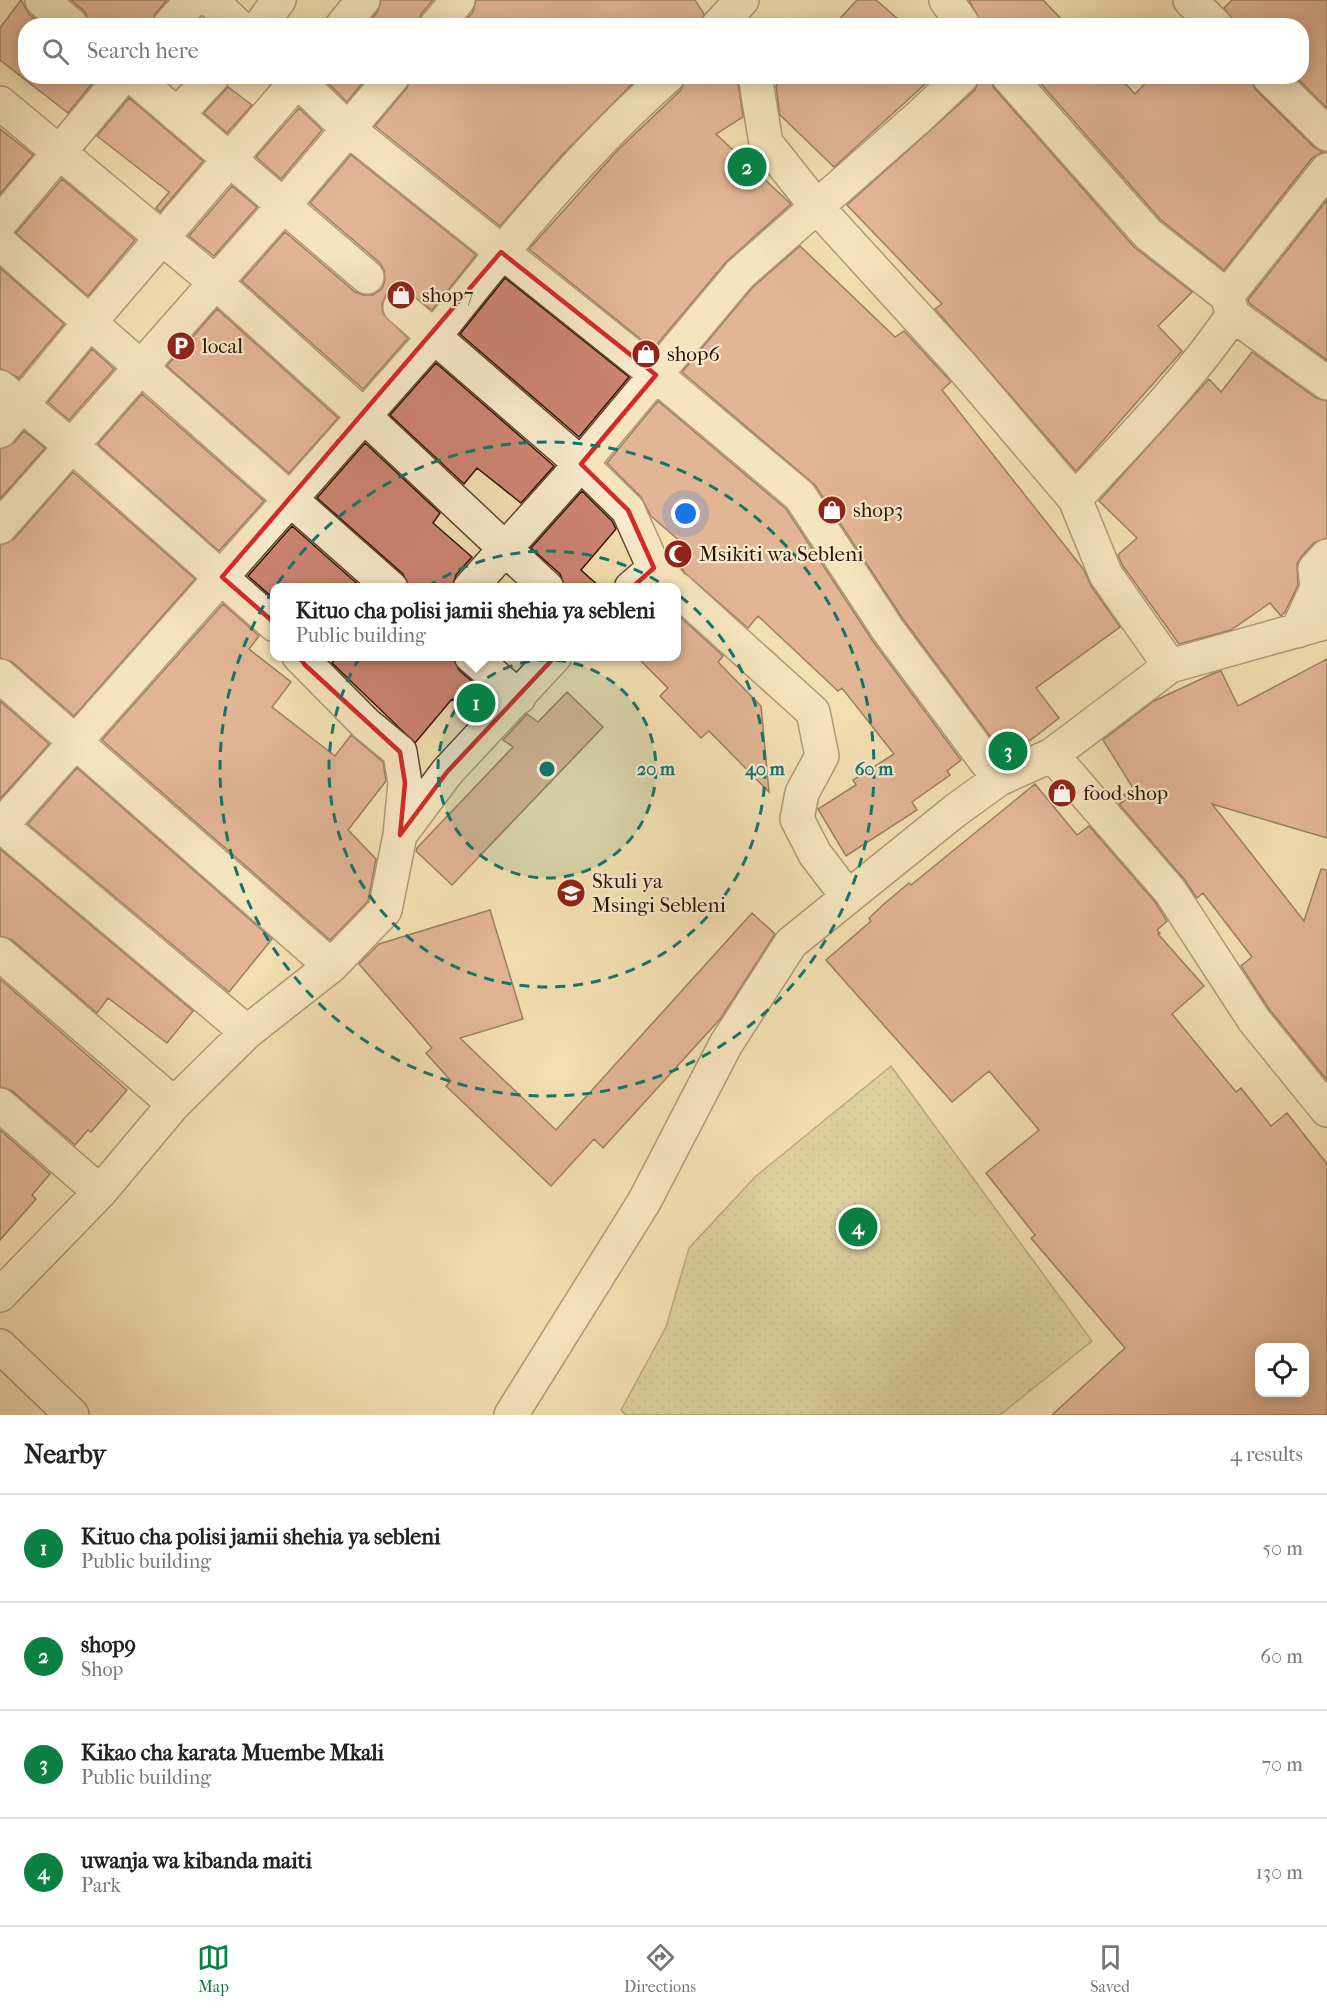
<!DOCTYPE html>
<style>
body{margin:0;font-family:"IM FELL French Canon",serif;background:#f6f6f6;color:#222}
.controls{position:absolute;right:18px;bottom:18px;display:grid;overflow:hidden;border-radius:12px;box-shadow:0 3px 15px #0003}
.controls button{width:54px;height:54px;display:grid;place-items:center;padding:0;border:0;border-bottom:2px solid #e0e0e0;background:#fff;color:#222;font:30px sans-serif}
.you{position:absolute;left:686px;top:514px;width:21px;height:21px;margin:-15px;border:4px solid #fff;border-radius:50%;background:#1a73e8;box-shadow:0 0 0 9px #1a73e833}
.badge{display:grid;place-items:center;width:39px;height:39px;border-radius:50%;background:#0b8043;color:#fff;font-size:20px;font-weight:700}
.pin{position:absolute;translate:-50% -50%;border:3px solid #fff;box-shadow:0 2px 6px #0006}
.popup{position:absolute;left:270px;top:583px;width:411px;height:78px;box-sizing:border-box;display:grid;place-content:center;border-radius:12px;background:#fff;filter:drop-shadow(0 2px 4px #0005);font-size:20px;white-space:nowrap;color:#767676}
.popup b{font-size:22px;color:#222}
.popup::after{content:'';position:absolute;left:50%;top:100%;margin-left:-12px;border:12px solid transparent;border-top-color:#fff}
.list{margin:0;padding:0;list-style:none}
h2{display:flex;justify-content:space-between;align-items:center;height:78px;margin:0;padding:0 24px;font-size:26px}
h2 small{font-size:20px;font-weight:400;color:#767676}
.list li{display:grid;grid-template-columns:39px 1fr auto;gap:18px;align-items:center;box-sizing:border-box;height:108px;padding:0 24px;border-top:2px solid #e0e0e0}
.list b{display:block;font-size:22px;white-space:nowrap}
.list p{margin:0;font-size:20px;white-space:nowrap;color:#767676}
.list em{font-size:20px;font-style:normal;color:#767676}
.icon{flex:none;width:33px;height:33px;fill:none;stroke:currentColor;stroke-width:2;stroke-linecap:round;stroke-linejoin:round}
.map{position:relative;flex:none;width:1327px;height:1415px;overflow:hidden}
.search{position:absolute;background:#fff;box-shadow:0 3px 15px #0003;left:18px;right:18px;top:18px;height:66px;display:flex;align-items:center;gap:15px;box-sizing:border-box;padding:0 21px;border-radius:24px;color:#767676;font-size:22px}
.sheet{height:510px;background:#fff}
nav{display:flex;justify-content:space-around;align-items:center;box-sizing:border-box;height:84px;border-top:2px solid #e0e0e0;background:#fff;font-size:16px;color:#767676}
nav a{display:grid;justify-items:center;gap:3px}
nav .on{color:#0b8043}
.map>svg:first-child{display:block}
</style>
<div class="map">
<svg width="1327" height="1415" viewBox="0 0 1327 1415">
<defs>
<pattern id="park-dots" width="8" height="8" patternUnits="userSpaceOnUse" patternTransform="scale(1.5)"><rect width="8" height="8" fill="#c0c088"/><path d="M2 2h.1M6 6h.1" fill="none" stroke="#a5a474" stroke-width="1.8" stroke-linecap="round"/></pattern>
</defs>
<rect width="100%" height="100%" fill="#f4dfb1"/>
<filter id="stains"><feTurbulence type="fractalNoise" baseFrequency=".00333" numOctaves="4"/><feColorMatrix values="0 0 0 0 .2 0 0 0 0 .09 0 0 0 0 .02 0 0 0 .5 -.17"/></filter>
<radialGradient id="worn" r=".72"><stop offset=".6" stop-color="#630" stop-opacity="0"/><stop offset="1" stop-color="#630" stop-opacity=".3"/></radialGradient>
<path fill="url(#park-dots)" stroke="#766845" stroke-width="1.5" d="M891,1066L1092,1341L1000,1415H626L621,1410L666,1327L689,1248L756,1176Z"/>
<path fill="#cd8473" stroke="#2d1002" stroke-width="1.5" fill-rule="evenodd" d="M21,0L29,14L43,26H26V76H98L68,113L0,60V28Z
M71,0H167L155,14L151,26H90L85,12Z
M381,0H433L421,14L418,26H367L378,11Z
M476,0H695L704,14L700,26H461L473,12Z
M857,0H876L898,19L892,26H833Z
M969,0H1043L1068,26H983Z
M1232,0H1327V108L1295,76H1302V26H1234V21L1224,8Z
M321,76H368L347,102Z
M411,76H640L561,156L500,226L375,126L407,88Z
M686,76H737L743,117L716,134L791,204L726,262L653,349L529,249L618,150L681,90Z
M785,76H934L834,167L780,115L776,86Z
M980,76H990L994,88L1134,247L1192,292L1158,326L1182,351L1076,471L935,309L942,304L847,205L975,90Z
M1034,76H1118L1135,94L1152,76H1250L1255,89L1314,147L1323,152L1312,158L1224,270L1161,220Z
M228,87L252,105L227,133L204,113Z
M129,98L203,161L160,212L156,208L169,192L97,136Z
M299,108L322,130L281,179L256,157Z
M0,129L33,155L0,194Z
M351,155L476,255L432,310L404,289H394L386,295L382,304L383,314L408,338L363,389L242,281L285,232L355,292L364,295H373L382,289L385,280L384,270L380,263L310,203Z
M62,179L135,240L88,296L16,233Z
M232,186L257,207L214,256L189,236Z
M1327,200V360L1249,303L1248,300Z
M800,246L895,337L904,331L951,382L942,390L1084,570L1091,586L1120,627L1036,688L1059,718L1019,749L1005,756L903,619L815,485L682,372L753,287Z
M0,268L64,324L19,378L0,369Z
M505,278L629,377L579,437L460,334Z
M217,309L338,418L289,473L167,366Z
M92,349L114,369L69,420L48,402Z
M1252,352L1316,398L1327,401V538L1314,543L1301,557L1297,564L1298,585L1285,612L1281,616L1270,603L1231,630L1179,644L1123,566L1118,555L1137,538L1099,501L1209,379L1221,392Z
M436,363L554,466L521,503L477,468L464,484L390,415Z
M142,394L264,501L219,551L98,444Z
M658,401L786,509L872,640L961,760L947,771L950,775L912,802L917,810L846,856L818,809L856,785L853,780L894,754L842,688L838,691L758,616L748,628L685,573L677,561L689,549L651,516L641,497L607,463Z
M24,431L45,448L0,499V449L14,443Z
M365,443L440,513L433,523L472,557L456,575L452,588H409L403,574L317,498Z
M73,472L195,579L74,716L12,662L0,658V545L14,539Z
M582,491L612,521L616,529L581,570L601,588H565L560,574L531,548Z
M292,526L362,588H275V600L248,576Z
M223,604L259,636L249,649L291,682L272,707L335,756L351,735L383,762L386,781L348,830L376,859L368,901L330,940L102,740Z
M677,614L723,656L718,662L761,706L769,792L709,731L701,738L660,696L668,688L637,657H677Z
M337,657H453L459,670L491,698L473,716L452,699L415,743L332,663Z
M1327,659V838L1212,804L1304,921L1321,869L1327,870V1080L1269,1009L1241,966L1252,957L1203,893L1197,898L1184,879L1119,804L1127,799L1124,795L1133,788L1103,740L1154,701L1212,674L1221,671L1238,706Z
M567,692L603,727L452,885L416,851L417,848L513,747L503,740L527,714L538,722Z
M0,701L49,744L0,799Z
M77,768L272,939L229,992L28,824Z
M1035,784L1077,835L1089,826L1155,902L1167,921L1157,930L1160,933L1158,934L1204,986L1172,1014L1236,1092L1241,1088L1271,1126L1287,1113L1327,1164V1415H1052L1125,1348L1031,1238L1035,1235L986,1173L1039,1130L989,1071L952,1102L826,960L871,921L869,918L884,904L909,883L911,885ZM1260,1347H1305V1392H1260Z
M0,849L193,1011L167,1043L108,998L97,1013L12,940L0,936Z
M490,910L523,1019L460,1038L556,1130L752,913L775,934L721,1018L603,1148L594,1139L551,1186L446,1086L451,1081L426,1053L432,1048L359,964L379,944Z
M0,979L127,1090L91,1132L88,1130L75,1145L12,1091L0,1087Z
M0,1130L50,1174L32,1195L36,1199L0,1240Z"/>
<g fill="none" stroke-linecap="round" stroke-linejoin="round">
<g stroke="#5f442e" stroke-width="36">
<path id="minor" d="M42,0L72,26
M211,0L238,26
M946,0L964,26
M1190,0L1216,26
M169,26L192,0
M260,26L279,0
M342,26L363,0
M436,26L458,0
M718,26L742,0
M132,76L367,277
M293,76L348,129L656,375L800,496L888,630L999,779
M755,76L766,143L816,206L959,363L1075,499L1106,575L1170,666
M1008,76L1148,234L1227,296
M1268,76L1327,134
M0,103L215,282L364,416L547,588
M177,115L213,76
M0,223L123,76
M0,243L391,588
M400,307L581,464L628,510L654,568
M1233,315L1327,383
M0,387L87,459L275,625
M0,431L90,322L301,76
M1075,499C1130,440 1187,382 1233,315L1227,296L1327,170
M0,527L283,206L393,76
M470,588L581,464L740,274L920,116L962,76
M631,588L654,568L670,583
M677,589L813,712L822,756L802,793L797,819L815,854L847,896
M1297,631L1317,588L1315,569L1327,556
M299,656L366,724L400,752L405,783L400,835
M471,656L519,697
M0,676L331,966
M1052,755L1170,891L1254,1020L1327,1110
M0,825L247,1032
M0,827L434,337C506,246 581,153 668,76
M0,954L174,1104
M0,1105L100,1192
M0,1295L100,1192L174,1104L247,1032L331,966L385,910L400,835L447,772L555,656
M0,1346L72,1415
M511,1415L644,1202L726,1044L791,943L956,810L999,779L1052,755L1170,666L1327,622"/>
</g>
<use href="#minor" stroke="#f8eacc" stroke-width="33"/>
</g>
<path d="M0 0H1327V1415H0ZM501,252L656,375L581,464L628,510L654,568L564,647L447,772L400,835L405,783L400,752L305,665L270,619L222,577Z" fill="#f4dfb1" fill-opacity=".55" fill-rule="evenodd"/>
<path fill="none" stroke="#d62828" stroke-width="4.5" stroke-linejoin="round" d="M501,252L656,375L581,464L628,510L654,568L564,647L447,772L400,835L405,783L400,752L305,665L270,619L222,577Z"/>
<circle cx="547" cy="769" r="109" fill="#0f766e" fill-opacity=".12"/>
<g fill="none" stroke="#0f766e" stroke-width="3" stroke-dasharray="10 8">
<circle cx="547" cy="769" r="109"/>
<circle cx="547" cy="769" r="218"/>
<circle cx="547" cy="769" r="327"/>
</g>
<defs>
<g id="shop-disc" transform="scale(1.5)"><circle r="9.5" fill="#8f2418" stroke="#f8eacc"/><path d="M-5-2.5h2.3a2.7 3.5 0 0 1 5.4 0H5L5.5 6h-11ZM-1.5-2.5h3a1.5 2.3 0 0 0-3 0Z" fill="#fff"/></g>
<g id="parking-disc" transform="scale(1.5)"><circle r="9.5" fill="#8f2418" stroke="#f8eacc"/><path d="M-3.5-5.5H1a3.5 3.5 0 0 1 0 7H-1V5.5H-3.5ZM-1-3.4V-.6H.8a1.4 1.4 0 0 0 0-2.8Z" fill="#fff"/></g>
<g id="mosque-disc" transform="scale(1.5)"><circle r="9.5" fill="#8f2418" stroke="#f8eacc"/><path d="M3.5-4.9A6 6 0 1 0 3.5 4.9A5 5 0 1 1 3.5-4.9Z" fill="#fff"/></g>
<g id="school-disc" transform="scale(1.5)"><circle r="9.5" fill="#8f2418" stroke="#f8eacc"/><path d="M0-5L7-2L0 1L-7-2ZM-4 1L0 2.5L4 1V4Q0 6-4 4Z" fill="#fff"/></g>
</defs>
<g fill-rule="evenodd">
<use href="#shop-disc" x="401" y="295"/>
<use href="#parking-disc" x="181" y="346"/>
<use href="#shop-disc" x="646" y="354"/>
<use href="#shop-disc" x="832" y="510"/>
<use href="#mosque-disc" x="678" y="554"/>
<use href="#shop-disc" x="1062" y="793"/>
<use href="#school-disc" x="571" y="893"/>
</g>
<g text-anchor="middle" stroke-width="4.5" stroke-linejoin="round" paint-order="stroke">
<g font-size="21" fill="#2d1002" stroke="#f8eacc" text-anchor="start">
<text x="422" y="302">shop7</text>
<text x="202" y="353">local</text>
<text x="667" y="361">shop6</text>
<text x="853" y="517">shop3</text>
<text x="699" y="561">Msikiti wa Sebleni</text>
<text x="1083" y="800">food shop</text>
<text x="592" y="888">Skuli ya<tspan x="592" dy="24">Msingi Sebleni</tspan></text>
</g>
</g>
<circle cx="547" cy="769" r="9" fill="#0f766e" stroke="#f8eacc" stroke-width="3"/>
<g font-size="18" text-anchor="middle" font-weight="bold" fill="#0f766e" stroke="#f8eacc" stroke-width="4.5" stroke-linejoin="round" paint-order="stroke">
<text x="656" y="775">20 m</text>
<text x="765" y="775">40 m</text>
<text x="874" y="775">60 m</text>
</g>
<rect width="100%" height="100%" filter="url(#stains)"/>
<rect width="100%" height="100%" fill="url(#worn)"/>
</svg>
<div class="controls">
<button><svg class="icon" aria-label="locate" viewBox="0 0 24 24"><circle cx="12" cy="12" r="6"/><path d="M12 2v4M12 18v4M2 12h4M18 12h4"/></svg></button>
</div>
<div class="you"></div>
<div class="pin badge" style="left:476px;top:703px">1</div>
<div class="popup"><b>Kituo cha polisi jamii shehia ya sebleni</b>Public building</div>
<div class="pin badge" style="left:747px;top:167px">2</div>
<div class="pin badge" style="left:1008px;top:751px">3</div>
<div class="pin badge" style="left:858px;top:1227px">4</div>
<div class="search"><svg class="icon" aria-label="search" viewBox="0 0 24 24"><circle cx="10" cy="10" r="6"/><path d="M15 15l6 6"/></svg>Search here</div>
</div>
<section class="sheet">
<h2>Nearby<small>4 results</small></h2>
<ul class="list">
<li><span class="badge">1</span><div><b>Kituo cha polisi jamii shehia ya sebleni</b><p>Public building</p></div><em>50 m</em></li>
<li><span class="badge">2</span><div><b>shop9</b><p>Shop</p></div><em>60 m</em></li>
<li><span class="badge">3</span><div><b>Kikao cha karata Muembe Mkali</b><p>Public building</p></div><em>70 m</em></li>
<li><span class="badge">4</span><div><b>uwanja wa kibanda maiti</b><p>Park</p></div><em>130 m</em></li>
</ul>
</section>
<nav>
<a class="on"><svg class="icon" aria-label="map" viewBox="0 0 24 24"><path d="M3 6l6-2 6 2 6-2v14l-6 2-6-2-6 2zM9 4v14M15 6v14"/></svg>Map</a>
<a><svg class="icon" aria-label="directions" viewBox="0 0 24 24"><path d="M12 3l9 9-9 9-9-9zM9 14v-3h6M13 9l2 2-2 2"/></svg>Directions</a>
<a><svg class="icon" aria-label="saved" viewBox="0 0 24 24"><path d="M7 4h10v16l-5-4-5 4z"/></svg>Saved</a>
</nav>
